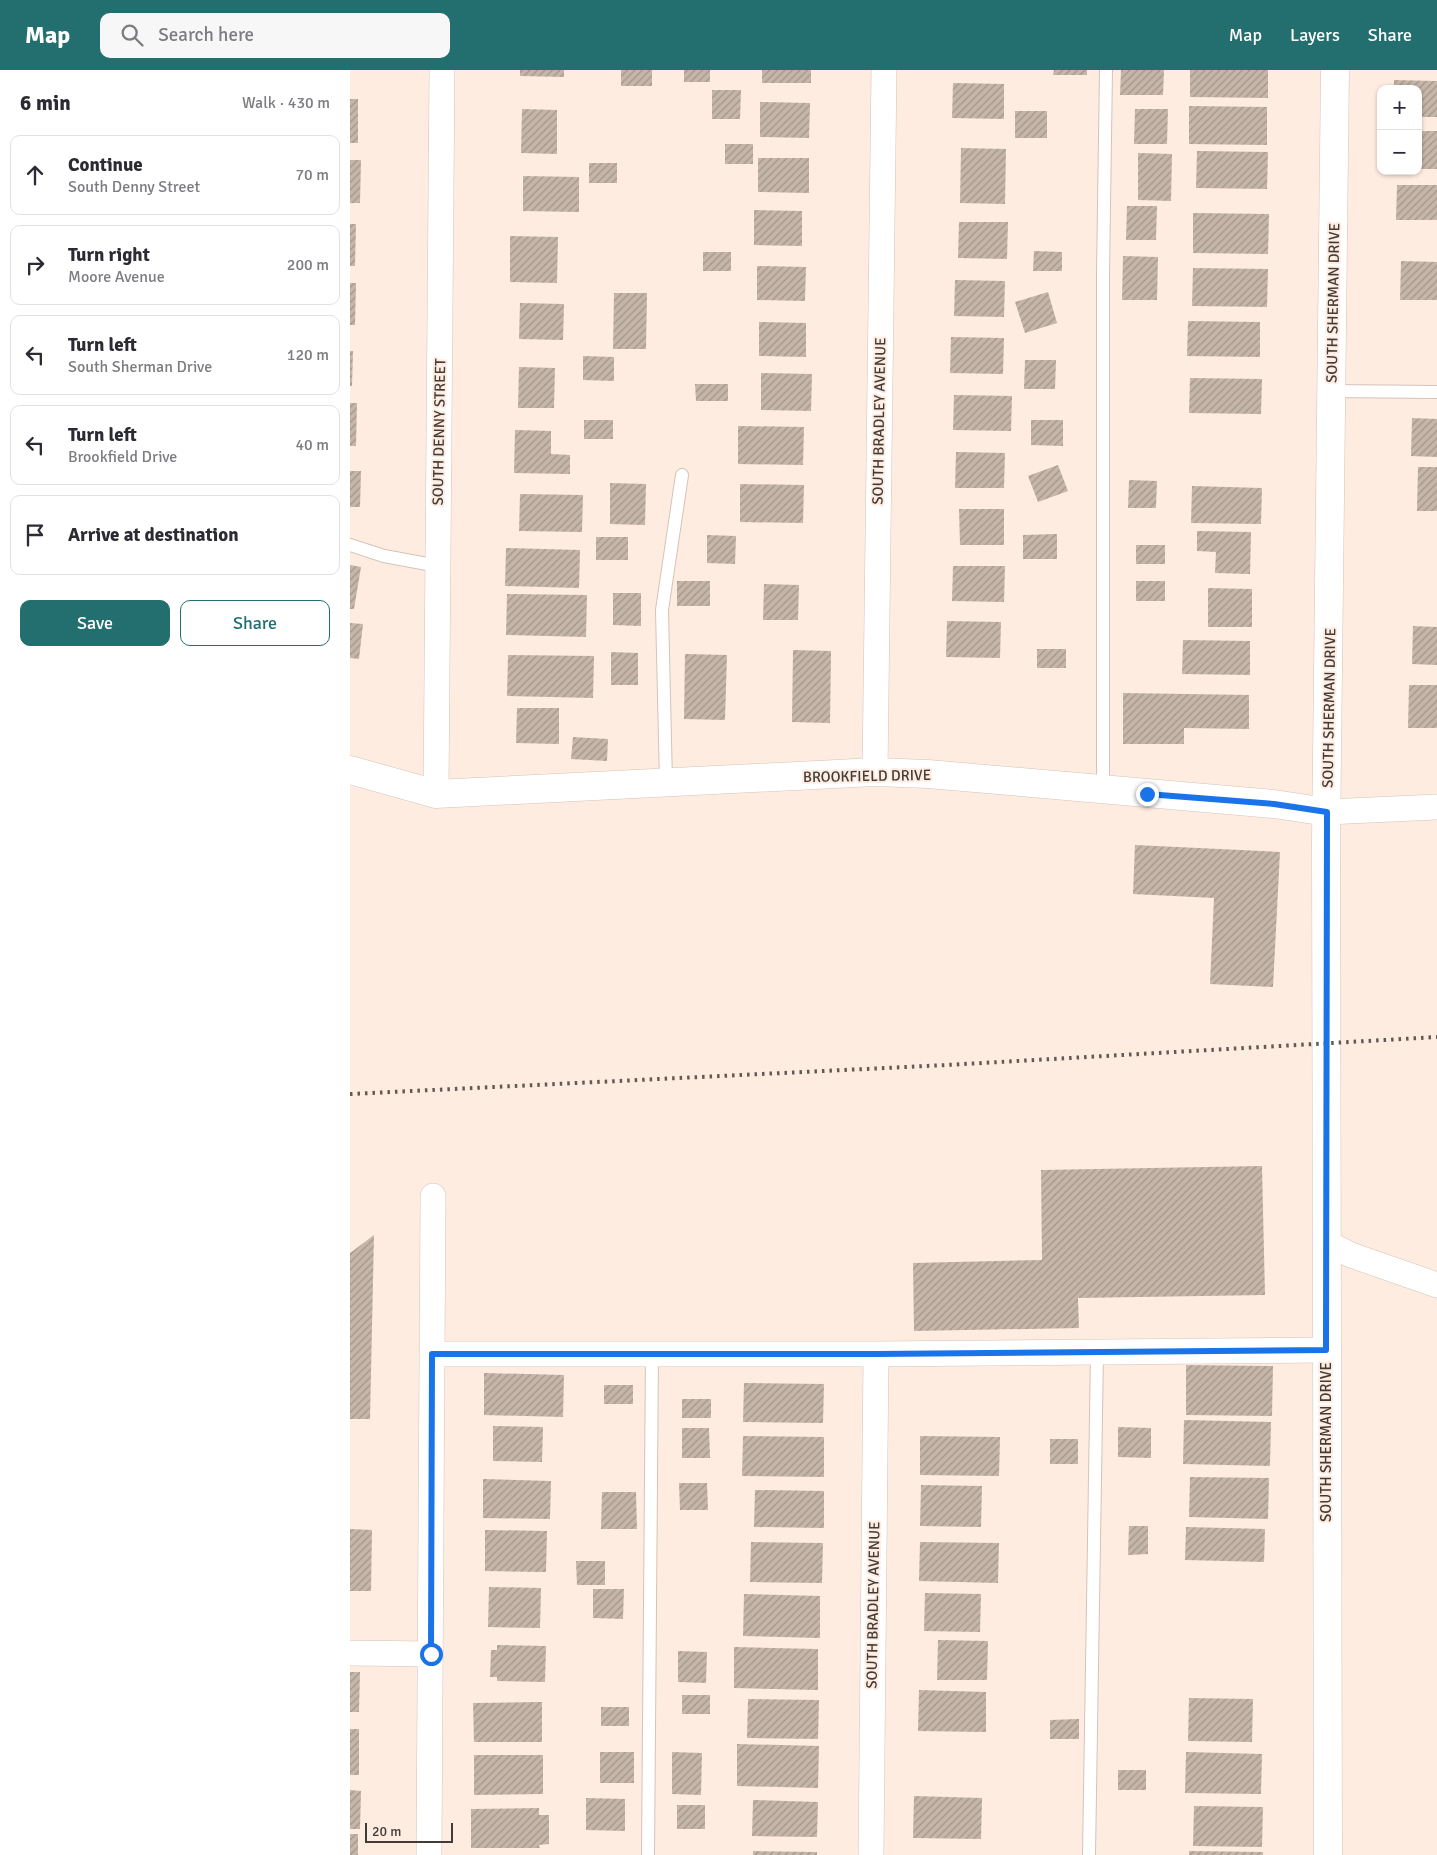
<!DOCTYPE html>
<meta charset="utf-8">
<style>
body{margin:0;font-family:Signika,sans-serif;background:#f7f7f7;color:#2b2b33}
.controls{position:absolute;right:15px;top:15px;display:grid;overflow:hidden;border-radius:10px;box-shadow:0 1px 4px #0004}
.controls button{width:45px;height:45px;display:grid;place-items:center;padding:0;border:0;border-bottom:1px solid #e1e1e2;background:#fff;color:#2b2b33;font:25px sans-serif}
.scale{position:absolute;left:15px;bottom:12px;width:88px;box-sizing:border-box;padding-left:5px;border:2px solid #423b37;border-top:0;font-size:14px;line-height:18px;white-space:nowrap;color:#423b37;-webkit-text-stroke:4px #feece0;paint-order:stroke}
.stop{position:absolute;width:15px;height:15px;margin:-11px;border:4px solid #1a73e8;border-radius:50%;background:#fff}
.stop.end{background:#1a73e8;border-color:#fff;box-shadow:0 1px 5px #0008}
.list{margin:0;padding:0;list-style:none}
h2{display:flex;justify-content:space-between;align-items:center;height:65px;margin:0;padding:0 20px;font-size:21px}
h2 small{font-size:16px;font-weight:400;color:#7c7c81}
.list li{display:grid;grid-template-columns:32px 1fr auto;gap:15px;align-items:center;box-sizing:border-box;height:80px;margin:0 10px 10px;padding:0 10px;border:1px solid #e1e1e2;border-radius:10px}
.list b{display:block;font-size:19px;white-space:nowrap}
.list p{margin:0;font-size:16px;white-space:nowrap;color:#7c7c81}
.list em{font-size:16px;font-style:normal;color:#7c7c81}
.actions{display:flex;gap:10px;padding:15px 20px}
.actions a{flex:1;padding:11px 0;border:1px solid #236e6f;border-radius:10px;text-align:center;font-size:18px;color:#236e6f}
.actions .main{background:#236e6f;color:#fff}
.icon{flex:none;width:28px;height:28px;fill:none;stroke:currentColor;stroke-width:2;stroke-linecap:round;stroke-linejoin:round}
.map{position:relative;flex:none;width:1087px;height:1785px;overflow:hidden}
header{display:flex;align-items:center;gap:30px;box-sizing:border-box;height:70px;padding:0 25px;background:#236e6f;color:#fff}
header strong{font-size:24px}
nav{display:flex;gap:28px;margin-inline-start:auto;font-size:18px}
.search{width:350px;height:45px;background:#f7f7f7;display:flex;align-items:center;gap:12px;box-sizing:border-box;padding:0 18px;border-radius:10px;color:#7c7c81;font-size:19px}
main{display:flex}
aside{flex:1;background:#fff}
.map>svg:first-child{display:block}
</style>
<header>
<strong>Map</strong>
<div class="search"><svg class="icon" aria-label="search" viewBox="0 0 24 24"><circle cx="10" cy="10" r="6"/><path d="M15 15l6 6"/></svg>Search here</div>
<nav><a>Map</a><a>Layers</a><a>Share</a></nav>
</header>
<main>
<aside>
<h2>6 min<small>Walk · 430 m</small></h2>
<ul class="list">
<li><svg class="icon" aria-label="ahead" viewBox="0 0 24 24"><path d="M12 20V5M6 11l6-6 6 6"/></svg><div><b>Continue</b><p>South Denny Street</p></div><em>70 m</em></li>
<li><svg class="icon" aria-label="right" viewBox="0 0 24 24"><path d="M7 20v-9h11M14 6l5 5-5 5"/></svg><div><b>Turn right</b><p>Moore Avenue</p></div><em>200 m</em></li>
<li><svg class="icon" aria-label="left" viewBox="0 0 24 24"><path d="M17 20v-9H6M10 6l-5 5 5 5"/></svg><div><b>Turn left</b><p>South Sherman Drive</p></div><em>120 m</em></li>
<li><svg class="icon" aria-label="left" viewBox="0 0 24 24"><path d="M17 20v-9H6M10 6l-5 5 5 5"/></svg><div><b>Turn left</b><p>Brookfield Drive</p></div><em>40 m</em></li>
<li><svg class="icon" aria-label="arrive" viewBox="0 0 24 24"><path d="M6 21V4h12l-3 4 3 4H6"/></svg><div><b>Arrive at destination</b></div></li>
</ul>
<div class="actions"><a class="main">Save</a><a>Share</a></div>
</aside>
<div class="map">
<svg width="1087" height="1785" viewBox="0 0 1087 1785">
<defs>
<pattern id="building-hatch" width="6" height="6" patternUnits="userSpaceOnUse" patternTransform="scale(1.25)"><rect width="6" height="6" fill="#c6b6a9"/><path d="M-1 1l2-2M0 6l6-6M5 7l2-2" fill="none" stroke="#a2958a"/></pattern>
</defs>
<rect width="100%" height="100%" fill="#feece0"/>
<path fill="url(#building-hatch)" d="M170,0H214V7L170,6Z
M271,0H302V16H271Z
M334,0H360V12H334Z
M412,0H461V13H412Z
M704,0H737V5H703Z
M771,0H814L813,25H770Z
M840,0H918V28L840,27Z
M1044,10L1087,11V47H1068V19H1044Z
M603,13L654,14V49L602,48Z
M362,20H391L390,49H362Z
M0,29H8V73H0Z
M410,32L460,33L459,68L410,67Z
M839,36L917,37V75L839,74Z
M172,39L207,40V84L171,83Z
M785,39H818L817,74H784Z
M665,41H697V68H665Z
M1068,61H1087V99H1068Z
M375,74H403V94H375Z
M611,78L656,79L655,134L610,133Z
M847,81L918,82L917,119L846,118Z
M788,83L822,84L821,131L788,130Z
M408,88H459V123L408,122Z
M0,90H11L10,133H0Z
M239,93H267V113H239Z
M173,106L229,107V142L173,141Z
M1047,115H1087V150H1046Z
M777,136H807L806,170H776Z
M404,140L452,141V176L404,175Z
M843,143L919,144L918,184L843,183Z
M609,152H658L657,189L608,188Z
M0,154H6L5,196H0Z
M160,166L208,167L207,213L160,212Z
M684,181L712,182V201H683Z
M353,182H381V201H353Z
M773,186L808,187L807,230H772Z
M1051,191L1087,192V230H1050Z
M407,196L456,197L455,231L407,230Z
M843,198L918,199L917,237L842,236Z
M605,210L655,211L654,247L604,246Z
M0,213H6L5,255H0Z
M698,222L707,253L675,263L665,232Z
M264,223H297L296,279H263Z
M170,233L214,234L213,270L169,269Z
M838,251L910,252V287L837,286Z
M409,252L456,253V287L409,286Z
M601,267L654,268L653,304L600,303Z
M0,281H3L2,316H0Z
M233,286L264,287V311L233,310Z
M675,290H706L705,319H674Z
M169,297L205,298L204,338H168Z
M411,303L462,304L461,341L411,340Z
M840,308L912,309L911,344L839,343Z
M345,314H378V331H346Z
M604,325L662,326L661,361L603,360Z
M0,333H7L6,376H0Z
M1062,348L1087,349V387L1061,386Z
M234,350H263V369H234Z
M681,350H713V376L681,375Z
M388,356L454,357L453,395L388,394Z
M165,360L201,361V384L220,385V404L164,403Z
M606,382L655,383L654,418H605Z
M708,395L718,421L688,432L678,406Z
M1068,397H1087V441H1067Z
M0,401H11L10,437H0Z
M779,410L807,411L806,438H778Z
M260,413L296,414L295,455L260,454Z
M390,414L454,415L453,453L390,452Z
M842,416L912,418L911,454L841,453Z
M170,424L233,425L232,462L169,461Z
M609,439H654V475H610Z
M847,461L901,462L900,504L865,503L866,482L847,481Z
M707,464V489H673V465Z
M357,465L386,466L385,494L357,493Z
M246,467H278V490H246Z
M786,475H815V494H786Z
M156,478L230,480L229,518L155,516Z
M0,495L11,497L4,539H0Z
M603,496H655L654,532L602,531Z
M327,511H360V536H327Z
M786,511H815V531H786Z
M414,514L449,515L448,550H413Z
M858,518L902,519V557H858Z
M263,523H291V556L263,555Z
M157,524L237,525L236,567L156,565Z
M597,551L651,552L650,588L596,587Z
M0,553L13,554L9,589L0,588Z
M1063,556L1087,557V595L1062,594Z
M833,570L900,571V605L832,604Z
M687,579H716V598H687Z
M443,580L481,581L480,653L442,652Z
M261,582L288,583V615H261Z
M335,584L377,585L375,650L334,649Z
M158,585L244,586L243,628L157,626Z
M1059,615H1087V658H1058Z
M773,623L899,625V659L834,658V674H773Z
M167,638H209V674L166,673Z
M223,667L258,669L257,691L221,689Z
M785,775L930,782L923,917L860,914L864,828L783,824Z
M912,1096L915,1225L728,1228L729,1258L564,1261L563,1193L692,1190L691,1100Z
M24,1165L20,1349H0V1183Z
M836,1295L923,1296L922,1346L836,1345Z
M134,1303L214,1305L213,1347L134,1345Z
M394,1313L474,1314L473,1353L393,1352Z
M254,1315H283V1334H254Z
M332,1329H361V1348H332Z
M834,1350L921,1352L920,1396L833,1394Z
M143,1356L193,1357L192,1392L143,1391Z
M768,1357L801,1358V1388L768,1387Z
M332,1358H359L360,1388H332Z
M393,1366L474,1367V1407L392,1406Z
M570,1366L650,1367L649,1406L570,1405Z
M700,1369H728V1394H700Z
M840,1407L919,1408L918,1449L839,1447Z
M133,1409L201,1411L200,1449L133,1448Z
M329,1413H357L358,1440H330Z
M571,1415L632,1416L631,1457L570,1456Z
M405,1420L474,1421V1458L404,1457Z
M252,1422H286L287,1459H251Z
M779,1456H798V1484L778,1485Z
M836,1457L915,1459L914,1492L835,1490Z
M0,1459L22,1460L21,1521H0Z
M135,1460L197,1461L196,1502L135,1501Z
M401,1472L473,1473L472,1513L400,1512Z
M570,1472L649,1473L648,1513L569,1511Z
M226,1491H255V1515H227Z
M139,1517L191,1518L190,1558L138,1557Z
M243,1519H274L273,1549L243,1548Z
M575,1523L631,1524L630,1562L574,1561Z
M394,1524L470,1526V1568L393,1566Z
M588,1570L638,1571L637,1610H587Z
M147,1575L196,1576L195,1612L147,1611V1607H140L141,1580H147Z
M384,1577L468,1579V1620L384,1618Z
M328,1581L357,1582L356,1613L328,1612Z
M0,1602H10L9,1642H0Z
M569,1620L636,1622V1662L568,1661Z
M332,1625H360V1644H332Z
M839,1628L903,1629L902,1672L838,1671Z
M398,1629L469,1630L468,1669L397,1668Z
M192,1632V1672H124L123,1633Z
M251,1637H279V1656H251Z
M729,1649V1669H700V1650Z
M0,1659H9V1705H0Z
M387,1674L469,1676L468,1718L387,1716Z
M250,1682H284V1713H250Z
M322,1682L352,1683L351,1725L322,1724Z
M836,1682L912,1684L911,1724L835,1723Z
M124,1685H193V1724L124,1725Z
M768,1700H796V1720H768Z
M0,1720L11,1721L10,1759H0Z
M564,1726L632,1728L631,1769L563,1768Z
M236,1728L275,1729V1761L236,1760Z
M403,1730L468,1732L467,1767L402,1766Z
M327,1735H355V1759H327Z
M844,1736L913,1737L912,1777L843,1776Z
M189,1738V1745H199V1774L189,1775L190,1778H121V1739Z
M0,1764H8V1785H0Z
M403,1781L467,1782V1785H403Z
M839,1781L913,1782V1785H839Z"/>
<g fill="none" stroke-linecap="round" stroke-linejoin="round">
<g stroke="#d5c3b8" stroke-width="14">
<path id="service" d="M982,321L1087,322
M0,475L34,486L88,496
M316,713L312,540L332,405
M753,720V204L756,0
M298,1785L302,1284
M739,1785L747,1282"/>
</g>
<g stroke="#d5c3b8" stroke-width="26">
<path id="minor" d="M525,702L534,0
M86,724L92,0
M977,742L1087,737
M977,1173L1001,1185L1087,1215
M82,1284H526L976,1280
M0,1583L81,1584
M79,1785L83,1126
M521,1785L526,1284"/>
</g>
<g stroke="#d5c3b8" stroke-width="29">
<path id="tertiary" d="M0,700L86,724L525,702L578,704L924,734L977,742"/>
</g>
<g stroke="#d5c3b8" stroke-width="29">
<path id="secondary" d="M978,1785L976,772L985,0"/>
</g>
<use href="#service" stroke="#fff" stroke-width="12"/>
<use href="#minor" stroke="#fff" stroke-width="25"/>
<use href="#tertiary" stroke="#fff" stroke-width="28"/>
<use href="#secondary" stroke="#fff" stroke-width="28"/>
<path stroke="#625953" stroke-width="4" stroke-dasharray="2.5 5" stroke-linecap="butt" d="M0,1024L597,995L1087,967"/>
</g>
<g fill="none" stroke-linecap="round" stroke-linejoin="round">
<path stroke="#1a73e8" stroke-width="6" d="M81,1584L82,1284H526L976,1280L977,742L924,734L797,724"/>
</g>
<g text-anchor="middle" stroke-width="4" stroke-linejoin="round" paint-order="stroke">
<g font-size="15" fill="#423b37" stroke="#feece0">
<text transform="translate(983 233) rotate(-89)" y="5">SOUTH SHERMAN DRIVE</text>
<text transform="translate(529 351) rotate(-89)" y="5">SOUTH BRADLEY AVENUE</text>
<text transform="translate(89 362) rotate(-89)" y="5">SOUTH DENNY STREET</text>
<text transform="translate(979 638) rotate(-89)" y="5">SOUTH SHERMAN DRIVE</text>
<text transform="translate(517 706) rotate(-1)" y="5">BROOKFIELD DRIVE</text>
<text transform="translate(976 1372) rotate(-90)" y="5">SOUTH SHERMAN DRIVE</text>
<text transform="translate(523 1535) rotate(-89)" y="5">SOUTH BRADLEY AVENUE</text>
</g>
</g>
</svg>
<div class="controls">
<button>+</button>
<button>−</button>
</div>
<div class="scale">20 m</div>
<div class="stop" style="left:81px;top:1584px"></div>
<div class="stop end" style="left:797px;top:724px"></div>
</div>
</main>
